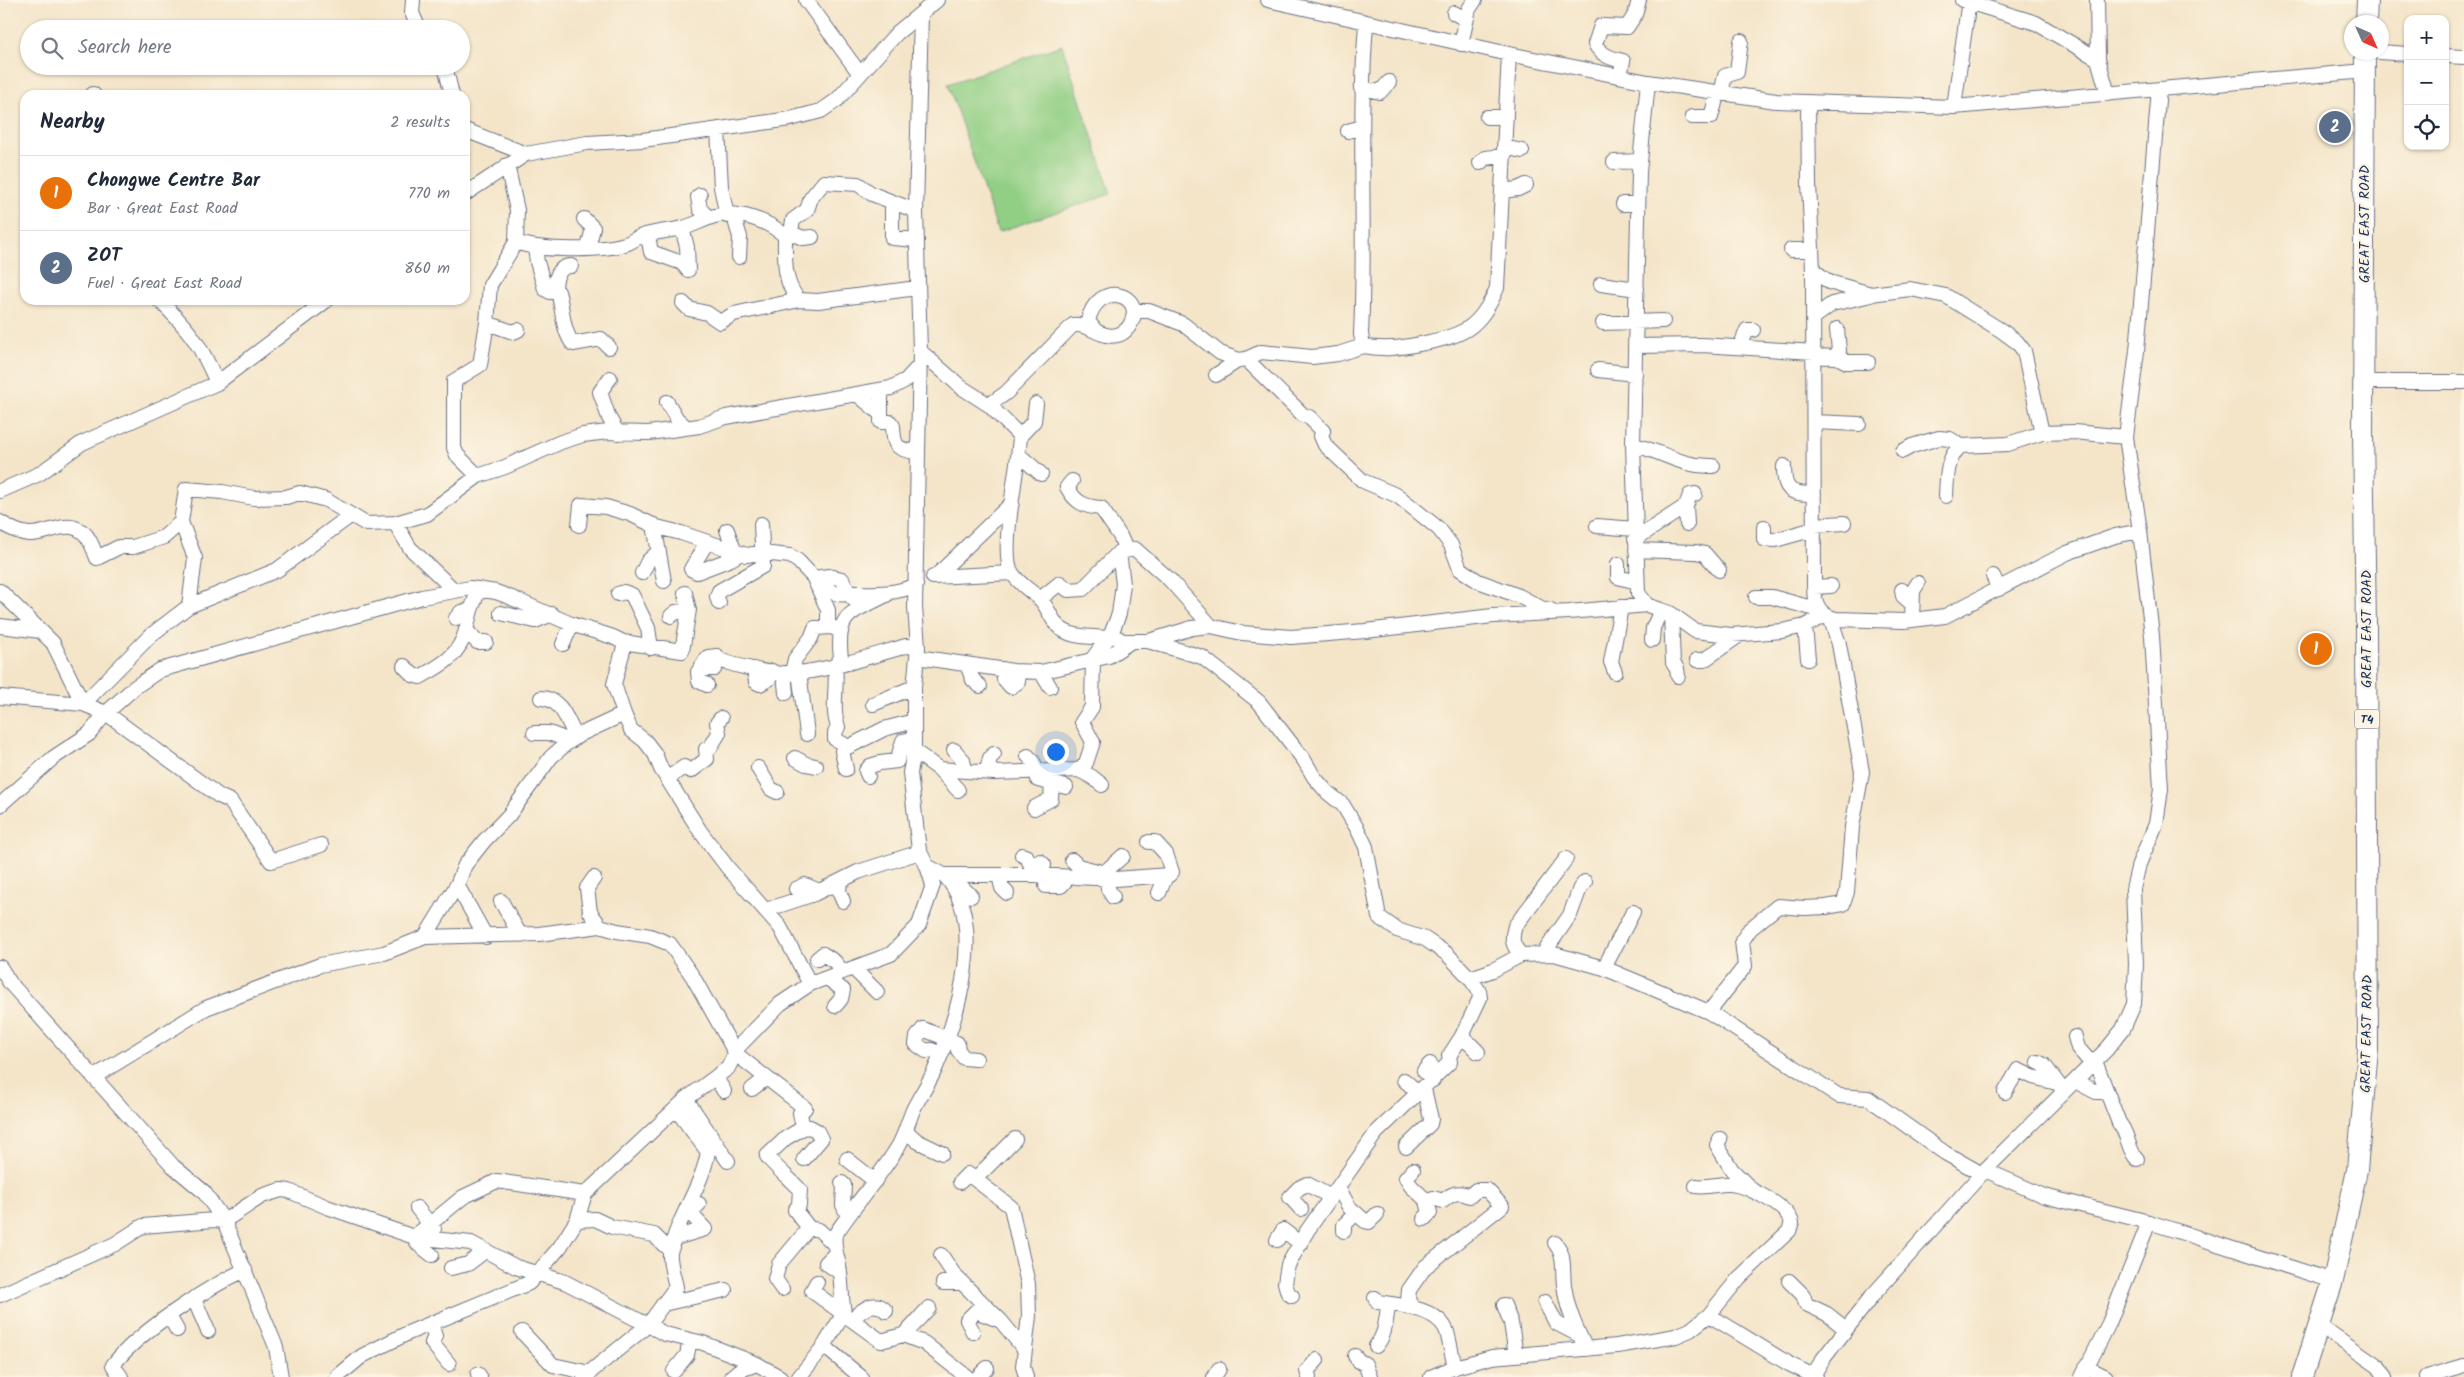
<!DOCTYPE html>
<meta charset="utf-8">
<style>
body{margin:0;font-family:Kalam,sans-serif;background:#f6f6f7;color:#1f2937}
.controls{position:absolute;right:15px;top:15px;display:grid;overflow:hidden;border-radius:10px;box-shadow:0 1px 4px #0004}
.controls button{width:45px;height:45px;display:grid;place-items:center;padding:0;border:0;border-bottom:1px solid #e0e1e3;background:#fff;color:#1f2937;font:25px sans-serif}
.compass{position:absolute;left:2344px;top:15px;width:45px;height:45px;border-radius:50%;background:#fff;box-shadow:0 1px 4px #0004;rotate:135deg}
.you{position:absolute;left:1055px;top:751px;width:18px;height:18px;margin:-12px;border:4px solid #fff;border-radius:50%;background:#1a73e8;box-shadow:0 0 0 8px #1a73e833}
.badge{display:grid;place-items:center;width:32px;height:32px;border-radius:50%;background:#d1495b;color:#fff;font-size:16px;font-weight:700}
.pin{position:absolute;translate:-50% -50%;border:2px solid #fff;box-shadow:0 1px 5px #0006}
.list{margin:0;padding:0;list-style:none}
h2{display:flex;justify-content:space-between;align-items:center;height:65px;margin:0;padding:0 20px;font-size:21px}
h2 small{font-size:16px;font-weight:400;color:#747a83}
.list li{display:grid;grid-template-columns:32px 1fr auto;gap:15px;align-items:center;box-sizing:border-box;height:75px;padding:0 20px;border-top:1px solid #e0e1e3}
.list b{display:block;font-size:19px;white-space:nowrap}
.list p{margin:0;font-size:16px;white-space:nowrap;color:#747a83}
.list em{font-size:16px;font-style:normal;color:#747a83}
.icon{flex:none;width:28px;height:28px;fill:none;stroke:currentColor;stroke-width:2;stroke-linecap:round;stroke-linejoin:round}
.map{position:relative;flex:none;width:2464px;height:1377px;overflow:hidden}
.search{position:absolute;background:#fff;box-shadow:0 1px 4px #0004;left:20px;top:20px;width:450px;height:55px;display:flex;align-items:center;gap:12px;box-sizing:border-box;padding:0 18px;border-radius:28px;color:#747a83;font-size:19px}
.panel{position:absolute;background:#fff;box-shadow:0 1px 4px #0004;left:20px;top:90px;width:450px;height:215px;border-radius:15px}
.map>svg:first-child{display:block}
</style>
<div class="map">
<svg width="2464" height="1377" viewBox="0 0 2464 1377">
<rect width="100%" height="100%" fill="#fcf5e5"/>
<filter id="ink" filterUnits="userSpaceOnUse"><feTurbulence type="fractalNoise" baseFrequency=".02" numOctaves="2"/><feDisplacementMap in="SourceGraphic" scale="10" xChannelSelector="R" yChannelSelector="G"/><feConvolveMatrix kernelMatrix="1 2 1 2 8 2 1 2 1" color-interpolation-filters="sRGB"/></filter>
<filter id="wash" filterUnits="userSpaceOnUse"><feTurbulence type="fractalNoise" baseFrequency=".0096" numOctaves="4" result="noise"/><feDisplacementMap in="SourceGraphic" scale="20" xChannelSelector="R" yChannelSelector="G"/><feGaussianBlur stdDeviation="1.12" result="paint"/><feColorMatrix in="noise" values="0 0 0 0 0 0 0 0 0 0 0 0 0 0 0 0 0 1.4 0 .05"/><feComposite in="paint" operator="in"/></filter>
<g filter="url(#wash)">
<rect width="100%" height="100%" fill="#f4e5c9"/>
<path fill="#91cf84" stroke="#567f71" d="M1062,45L1111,194L998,232L948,84Z"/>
</g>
<g filter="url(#ink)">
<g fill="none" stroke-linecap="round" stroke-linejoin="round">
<g stroke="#676f83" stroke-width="16">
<path id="minor" d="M413,0L412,13L419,29
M806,0L860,74
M1268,0L1509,54L1648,82L1776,101L1954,107L2366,71
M1962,0L2036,23L2098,59
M2097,0L2098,59L2108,94
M921,13L916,211L920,351L961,387L989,405L1006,393L1073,325C1089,323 1101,339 1117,335C1123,334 1129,328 1131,323C1146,295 1098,278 1088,321L1095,330
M1454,13L1466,19
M1366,24C1358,128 1366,230 1361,334L1363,346C1383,350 1400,348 1420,344C1462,336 1480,329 1497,288L1509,54
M1461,44L1469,9L1475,0
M2379,52L2408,54
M2445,56L2464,57
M445,66L452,95
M1620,76L1623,61C1610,58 1601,55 1595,44L1601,26L1627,27L1635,15L1639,0
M1361,88L1380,92L1389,82
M1721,93L1725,76L1737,72L1741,41
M93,94L94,95
M1808,103L1809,184L1813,270L1814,587C1814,603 1819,616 1836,619L1904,621L1945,616L2067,553L2115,536L2140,531
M1954,107L1969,0
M1487,117H1506
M1692,117H1711L1718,92
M718,129L721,187L727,216
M465,130L526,154
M1348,131L1362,127
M1504,147L1522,151
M1614,162L1640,161
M1480,163L1485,158L1504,156
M1502,191L1518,189L1526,185
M465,194L526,154L587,143L643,140L790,119L821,111L837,100L897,33L937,0
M700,195L698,197L700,209L709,218
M895,204H892V238L917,240
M1623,204H1638
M738,216L736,224L740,237L739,257
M584,219L593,228L588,248
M682,228L687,247L688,270
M791,233L793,220L807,210L811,198L824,182L858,184L872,194L916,211
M642,236L649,241L651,252L682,263L688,270
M785,236C785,259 783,283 799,300L818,301L917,288
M785,236L791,233L803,238L812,237
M516,242C539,251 604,252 628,243C633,241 637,237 642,236C655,232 669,231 683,228C694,225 704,219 715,216C738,210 769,221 785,236
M535,247L537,262L545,289L550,292L555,290C555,279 558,266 571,266
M1791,250H1812
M1813,270L1829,282L1871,294L1910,289L1946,296L2002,331L2017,342L2024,351L2042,433L2074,432L2126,437
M1601,284L1637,289
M555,290L558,292C563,308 562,330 573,344L601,339L609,347
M159,300C189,329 201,345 217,383
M683,303L689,309L707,313L720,322L734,314L799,300
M1134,311H1149L1183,324L1220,353L1239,360L1246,359L1303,415L1309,417L1323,431L1321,436L1325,445L1363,481L1398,496L1439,529L1451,545L1460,569L1478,581L1519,596L1541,608L1551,610
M1813,318L1832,304L1871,295
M487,323L513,332L518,330
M1603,323L1663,321
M1635,346L1702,345L1814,352
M1740,347L1747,330H1753
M920,351L915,607L918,647L914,687V751L910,773L919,850L927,866L944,875H1035L1115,879L1169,875L1172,872L1166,854L1155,842H1149
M1814,356L1837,357L1839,351L1837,329
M1837,357L1847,362H1868
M1246,359L1261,352L1312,357L1338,354L1363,346
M1598,370L1635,374
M1216,375L1239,360
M610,378L600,392L609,418L618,433
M2364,382H2464
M881,390V422H890L893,426C894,449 897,448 918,453
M857,394L881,414
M667,402L677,419L686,427
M989,405L1020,436C1019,465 999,553 1012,573C1018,583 1031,591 1040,599L1060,583L1068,590L1083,589L1119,552L1135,549L1170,580L1211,626
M1814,422L1859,424
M1020,436L1034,421L1036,404
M1633,445C1663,451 1680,467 1713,466
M1903,451L1912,446L1939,438L1950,439L1961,446L2008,444L2042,433
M1019,455L1041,474
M1784,466C1784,491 1790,494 1814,494
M478,476L457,455L454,448V381L480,365L487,323L490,285L516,242L517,210L507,165
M1072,481L1067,487C1075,502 1084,507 1101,508L1120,536L1126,550
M0,491L39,474L82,443L217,383L327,300
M1946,496C1947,479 1946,457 1961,446
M1686,506L1687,524
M0,522C9,528 18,533 29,534C49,535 68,517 85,534C91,540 94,551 97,558L119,547H133L164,537L181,522
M395,523L410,548L454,590
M579,525L581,505L606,507L630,514L657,527L681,533L746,555L762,553L790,556L798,561L814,578L829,576L842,579L849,593C873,593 894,595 916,585
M654,525L664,581
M1814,525L1844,523
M1597,526L1635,529
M1764,527V539L1775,540L1814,529
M727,530L734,550
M1635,539L1686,506L1690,495L1695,494
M707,542L691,569L697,572L731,559L741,553
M1636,550L1696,552L1705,554L1719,570
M1618,564V577L1637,582
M642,573L648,561L657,553
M1993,576L1999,589
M933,577L1012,573
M935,577L1012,503
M814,578C823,586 837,599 849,593L853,599
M815,581L828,610V627
M1814,587L1831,586
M1902,590L1903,596L1911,603
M0,591L53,643L83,704
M685,593L689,610
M618,594L624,592L632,595L648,628L651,648
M888,594C854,613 835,610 841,658L835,666C838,686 831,708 838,727L835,733V739L848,747L884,729L914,721
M1756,597H1772L1819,610
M1040,599C1048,607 1050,617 1057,625C1069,639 1092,636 1109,638
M719,603L717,597L719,591L763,566L761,524
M1647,605L1638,593L1633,445L1639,172L1648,82
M189,606L195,558L181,522L186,489L222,492L254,498L286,497L300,493L326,500L366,524L395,523L427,514L478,476L505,467L561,442L583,435L608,432L649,433L699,426L726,417L891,388L906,380L920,365
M471,610L466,630L477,642H486
M501,613L535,621L552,614
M1671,615L1673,663L1677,669L1678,676
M456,618L461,612L471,610L479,589
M1912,620L1913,591L1918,583
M0,626L41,631
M1805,626L1808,659
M1111,634L1123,641H1148L1202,657L1259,702L1304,760L1314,777L1327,792L1343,805L1358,830L1366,847L1379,917L1397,930L1425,939L1447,954L1470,978L1493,970L1521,955L1554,954L1604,968L1709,1012L1839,1096L1868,1098L1945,1153L1982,1174
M1652,640L1653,628L1661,610
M1149,641L1192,628L1211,626L1242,633L1291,637L1365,631L1493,616L1569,612L1647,605L1670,613L1695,631L1731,635L1782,631L1805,626L1826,615
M563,644L572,624
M917,657L1013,671L1041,672L1109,656L1130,642
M1697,660H1704L1741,634
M967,665L973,680L980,686
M404,666L413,675L420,677C442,665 459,656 466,630
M700,669H714L719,660C737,666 772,675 790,674C830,670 868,657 906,646L918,647
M754,669L756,682L760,684L769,679L772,671
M1003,669L1004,679L1011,687L1018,682
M799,672L807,734
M1041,672L1050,687
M1615,672L1611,662L1621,607
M784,673L786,693
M796,673L793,668L795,659L811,638L815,628L832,627L841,632
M707,685L699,681L698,672L708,657L717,656L719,660
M0,697L83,704L106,713L219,796L230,801L271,861L321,845
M541,698C562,698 568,723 576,737
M83,704L151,635L189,606L277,570L350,516
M873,704L914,687
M624,714L631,730L645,741L655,754L661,769L700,831L728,868L780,927L810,984
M534,733H549L570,741
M954,750L963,760L965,770
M842,751L846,769
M914,751L939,769L994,773L1079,770L1086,763L1093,742L1082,722L1092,707L1093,658L1111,634L1119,614L1123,584L1119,552
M994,754L990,758L988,766L994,773
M1028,756C1035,762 1038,770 1038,780L1066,787
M795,758L806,764L816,766
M758,768L771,789L777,792
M939,769L958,790
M1079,770L1092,777L1102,785
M868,776L866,771L870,766L880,763L897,761L903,741L914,739
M668,778L684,767L691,771L707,759L706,749L710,748L719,733L717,723L721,718
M0,805L53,758L89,734L106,713L135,687L160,670L422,597L470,588L496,592L512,598L571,624L613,637L623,642L682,651L689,610L676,612L671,616
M1034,808L1051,799L1052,784
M1022,855L1027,857L1035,875
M1072,860L1078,866L1105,873
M1040,861L1044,865L1041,876
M999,875L1002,888L1007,893
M594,878L587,888L590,912L600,926
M840,882L839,891L843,901
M959,884L971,896
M457,885L486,937
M1046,886H1061L1068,878
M796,889L805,885L819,891
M1159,893L1166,876
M1113,897L1108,889L1107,870L1123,856
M501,901L520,935
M766,910L814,894L858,872L920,852
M425,937L457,885L465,865L484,841L509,815L551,757L566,744L581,734L624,714L614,684L625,643
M1543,954L1570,915L1580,888L1585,882
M1521,955C1512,945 1511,939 1515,926L1566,859
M817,959L823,954L835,962L843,972
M0,967L10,983L173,1166L204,1192L224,1221L276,1347L281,1377
M853,968L877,992
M1604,968L1633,912
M827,978L843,990L841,999L835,1006
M1470,978L1479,991L1480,998L1462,1036L1478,1052
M1709,1012L1745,966L1742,941L1750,929L1778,906L1804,908L1826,907L1843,904L1847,892L1852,827L1862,772L1839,644L1830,617
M2075,1037L2078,1048L2092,1064
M941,1055L932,1050L926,1051L916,1044L917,1037L923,1029L957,1043L958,1050L964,1058L976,1059
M2095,1061L2119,1123C2129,1134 2127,1149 2137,1159
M2038,1062L2044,1065L2059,1085
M1430,1064L1424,1071L1433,1080
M94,1077L206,1008L320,965L384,953L425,937L539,934L600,926L617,931L650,936L670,944L693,977L736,1054L805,1108L800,1113L803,1128L786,1138L767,1156C770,1162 793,1182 800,1190L799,1205L795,1210L809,1228
M716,1078L724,1091
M1404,1080L1419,1093
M2075,1081L2096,1092H2107
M752,1089L765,1079
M2005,1092L2018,1070L2033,1077L2057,1083
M686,1099L728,1161
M803,1128L810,1127L817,1131L821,1139L804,1159
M906,1131L917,1141L942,1153
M1720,1139L1717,1145L1732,1170L1751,1189
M1406,1147L1430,1124L1431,1119L1424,1089
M847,1159L875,1181
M1985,1170L2044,1196L2149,1222L2333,1281
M975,1179L1015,1139
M960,1182L968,1174L1011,1207L1028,1284L1029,1316L1023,1366L1026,1377
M842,1183L844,1185L843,1205L848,1216
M1338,1187L1349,1207L1365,1221L1369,1222L1377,1214
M417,1208L434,1229
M1301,1209L1290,1197L1299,1188L1307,1184L1331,1197
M1424,1219L1430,1213L1427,1201
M577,1220L595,1219L612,1227L654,1235L664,1245L672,1247
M1344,1231V1225L1356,1213
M414,1237L463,1197L497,1181L585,1194
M414,1237L418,1244L432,1255
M675,1238L705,1229L690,1213L699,1204
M1277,1240L1283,1230L1301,1244
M1555,1243C1567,1256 1561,1274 1565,1291C1568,1312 1577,1330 1586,1349
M836,1253L826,1263L839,1272
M941,1255L955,1276L1001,1321
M451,1268L468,1264L485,1251
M1789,1281L1803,1295L1806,1304L1827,1314L1846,1329
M817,1282L812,1291L881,1341L903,1335L924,1343L967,1377
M943,1283H962
M782,1289L775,1279L779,1264L809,1228L819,1230L834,1244
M0,1295L115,1244L143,1226L214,1220L224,1221L262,1196L281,1190L289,1191L327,1207L414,1237L471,1243L516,1267L565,1282L665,1334L703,1343L757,1364L780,1377
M1292,1296L1288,1293L1285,1283L1288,1265L1307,1231L1376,1133L1450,1062L1449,1056L1462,1036
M1375,1298L1378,1302C1399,1305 1439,1308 1447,1332C1450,1344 1452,1355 1455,1367
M194,1299L208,1331
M1545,1302L1556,1323L1579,1335
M663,1304L725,1290
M1504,1305L1511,1323L1516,1355
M1413,1308L1408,1300L1409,1290L1425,1267L1502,1206L1487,1190H1476L1470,1196C1458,1191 1452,1193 1443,1201L1433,1198L1427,1201L1411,1186L1406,1178L1413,1170
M1709,1315L1789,1364L1816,1377
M169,1316L177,1330
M852,1319C862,1310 875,1298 886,1311
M431,1324L435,1336L432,1343L449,1364
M2319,1325L2378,1366L2386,1377
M522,1332L553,1365L590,1373
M973,1332L967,1320L976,1311L1001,1321L1024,1349
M903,1335C914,1327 919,1317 929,1308
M824,1346L861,1377
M1376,1346C1387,1333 1385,1319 1389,1304
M1355,1356L1359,1361L1365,1364L1370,1377
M2086,1367L2106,1377
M674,1371L687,1355L690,1340
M478,1374L480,1377
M121,1377L113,1365C138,1332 206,1288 245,1270
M337,1377L362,1356L408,1333L529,1283L560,1247L577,1220L585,1194L686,1099L728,1068L739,1046L780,1004L810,984L891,954L919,925L933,885L927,866
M584,1377L648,1325L676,1287C674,1277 669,1263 670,1253C677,1218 702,1187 708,1152L676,1109
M731,1377L738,1371L757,1364
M799,1377L824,1346L844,1313C841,1297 842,1282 839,1266C837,1255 833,1246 835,1235C855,1204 880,1177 899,1145C905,1134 908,1122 913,1110C920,1095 930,1082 936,1067C958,1016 988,921 944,875
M978,1377L987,1368
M1214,1377L1219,1369
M1309,1377L1307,1371L1317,1360
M1431,1377L1455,1367L1492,1357L1617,1346L1676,1336L1690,1330L1709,1315L1739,1278L1789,1231L1792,1223C1788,1206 1748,1186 1731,1184C1719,1183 1708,1188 1696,1186
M1812,1377L1823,1359L1872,1296L1985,1170L2107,1049L2123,1029L2134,1004L2136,964L2133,889L2139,864L2156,824L2161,789L2152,636L2140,531L2126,437L2137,351L2159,89
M2082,1377L2109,1323L2149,1222
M2427,1377L2464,1366"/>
</g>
<g stroke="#676f83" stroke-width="22">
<path id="highway" d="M2366,22L2367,0
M2302,1377L2333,1281L2357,1170L2368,1050L2366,627L2363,431L2365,52"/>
</g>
<use href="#minor" stroke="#fff" stroke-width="14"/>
<use href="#highway" stroke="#fff" stroke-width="20"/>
</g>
</g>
<g text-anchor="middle" stroke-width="5" stroke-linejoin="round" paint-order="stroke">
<rect fill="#fcf5e5" stroke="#5e6a86" stroke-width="1" x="2354.5" y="709.5" width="25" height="19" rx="4"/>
<g font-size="12" font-weight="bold" fill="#1b2f5e">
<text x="2367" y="723">T4</text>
</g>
<g font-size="14" fill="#1b2f5e" stroke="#fcf5e5">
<text transform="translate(2364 224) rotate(-90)" y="5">GREAT EAST ROAD</text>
<text transform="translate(2366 629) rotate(-90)" y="5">GREAT EAST ROAD</text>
<text transform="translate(2366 1034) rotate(-89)" y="5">GREAT EAST ROAD</text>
</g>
</g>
</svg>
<div class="controls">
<button>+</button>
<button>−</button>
<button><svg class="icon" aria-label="locate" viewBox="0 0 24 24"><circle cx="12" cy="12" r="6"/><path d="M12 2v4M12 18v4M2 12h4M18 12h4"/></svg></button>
</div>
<svg class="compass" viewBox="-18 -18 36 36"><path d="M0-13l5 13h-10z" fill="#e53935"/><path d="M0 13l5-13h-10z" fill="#747a83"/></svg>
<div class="you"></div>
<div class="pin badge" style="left:2316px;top:649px;background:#e8710a">1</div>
<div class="pin badge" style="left:2335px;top:127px;background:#5c6f8a">2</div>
<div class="search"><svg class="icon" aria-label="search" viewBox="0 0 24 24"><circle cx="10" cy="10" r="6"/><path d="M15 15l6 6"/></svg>Search here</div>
<section class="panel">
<h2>Nearby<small>2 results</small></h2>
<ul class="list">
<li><span class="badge" style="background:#e8710a">1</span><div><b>Chongwe Centre Bar</b><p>Bar · Great East Road</p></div><em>770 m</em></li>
<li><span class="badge" style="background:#5c6f8a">2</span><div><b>ZOT</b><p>Fuel · Great East Road</p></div><em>860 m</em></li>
</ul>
</section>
</div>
